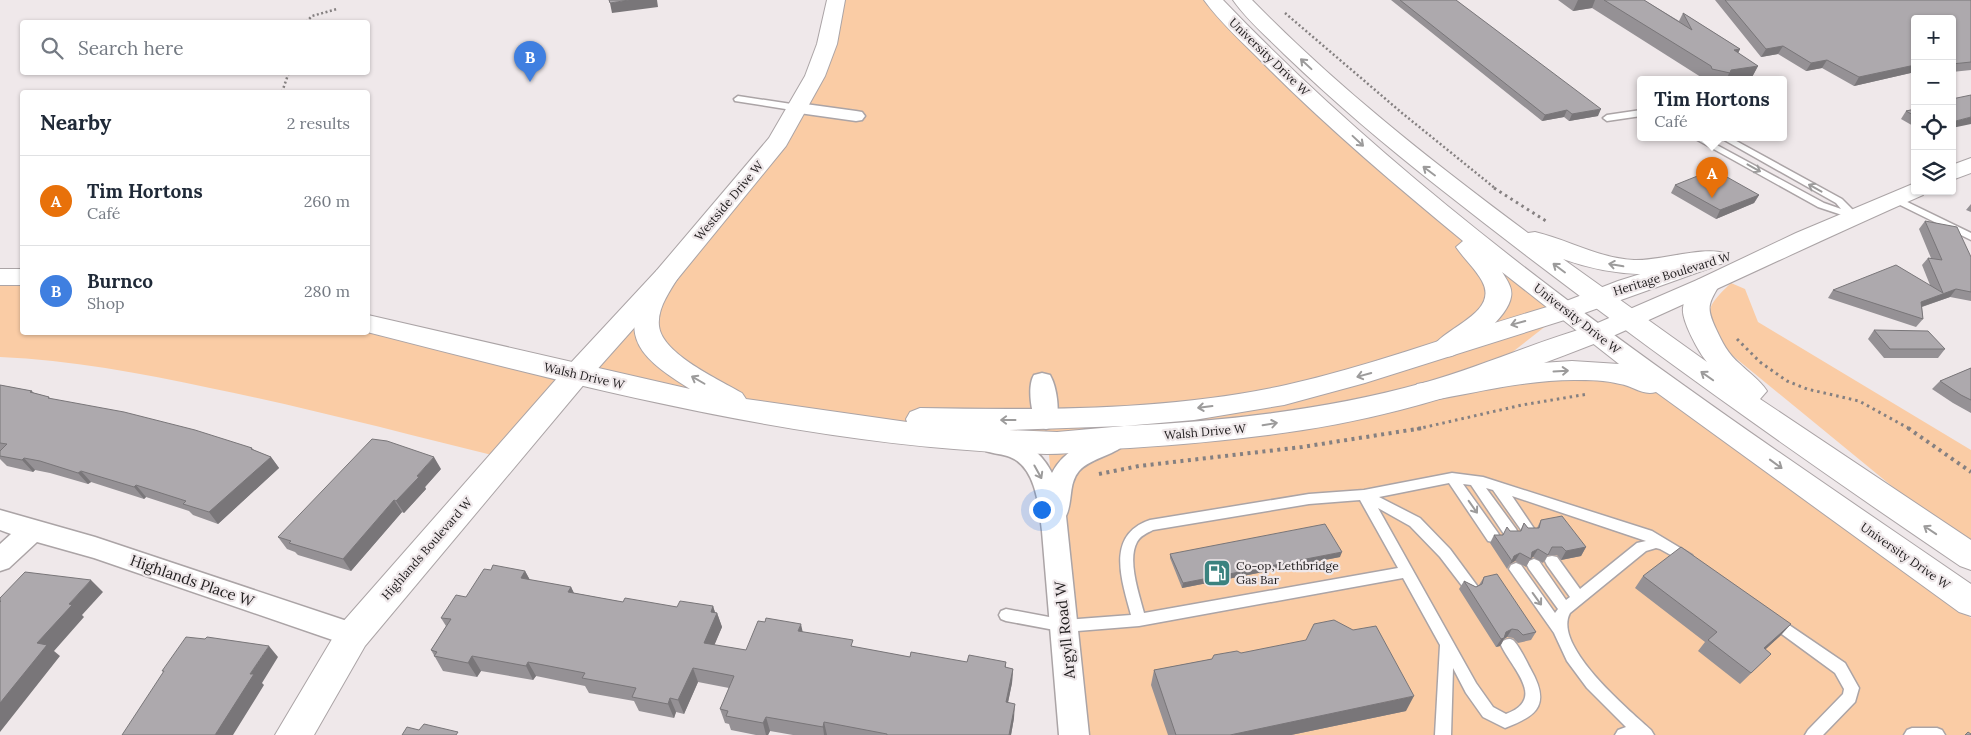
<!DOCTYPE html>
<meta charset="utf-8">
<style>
body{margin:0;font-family:Lora,serif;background:#f6f6f7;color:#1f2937}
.controls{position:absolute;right:15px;top:15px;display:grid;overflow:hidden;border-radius:5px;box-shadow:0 1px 4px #0004}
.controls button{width:45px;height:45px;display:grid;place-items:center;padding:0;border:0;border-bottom:1px solid #e0e1e3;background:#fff;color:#1f2937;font:25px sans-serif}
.you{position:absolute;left:1041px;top:509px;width:18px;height:18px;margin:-12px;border:4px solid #fff;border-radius:50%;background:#1a73e8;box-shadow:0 0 0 8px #1a73e833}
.badge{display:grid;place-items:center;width:32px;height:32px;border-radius:50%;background:#3a827f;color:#fff;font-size:16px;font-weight:700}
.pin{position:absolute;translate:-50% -41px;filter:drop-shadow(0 1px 2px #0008)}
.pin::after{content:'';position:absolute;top:26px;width:18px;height:15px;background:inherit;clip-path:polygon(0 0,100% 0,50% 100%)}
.popup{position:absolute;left:1637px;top:76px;width:150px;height:65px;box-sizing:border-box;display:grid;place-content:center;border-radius:5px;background:#fff;filter:drop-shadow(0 1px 4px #0005);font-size:16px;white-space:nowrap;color:#747a83}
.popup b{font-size:19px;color:#1f2937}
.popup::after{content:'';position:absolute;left:50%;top:100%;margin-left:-10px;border:10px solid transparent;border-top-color:#fff}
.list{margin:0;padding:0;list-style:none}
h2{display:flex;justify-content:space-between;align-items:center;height:65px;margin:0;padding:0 20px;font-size:21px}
h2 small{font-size:16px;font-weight:400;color:#747a83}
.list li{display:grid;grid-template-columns:32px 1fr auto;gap:15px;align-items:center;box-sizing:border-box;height:90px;padding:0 20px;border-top:1px solid #e0e1e3}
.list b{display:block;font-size:19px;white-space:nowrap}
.list p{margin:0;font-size:16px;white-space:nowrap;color:#747a83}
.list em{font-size:16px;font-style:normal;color:#747a83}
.icon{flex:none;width:28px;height:28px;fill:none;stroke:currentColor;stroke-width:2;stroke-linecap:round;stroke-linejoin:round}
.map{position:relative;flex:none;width:1971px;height:735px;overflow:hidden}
.search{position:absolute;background:#fff;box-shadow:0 1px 4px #0004;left:20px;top:20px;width:350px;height:55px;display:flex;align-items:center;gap:12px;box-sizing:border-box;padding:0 18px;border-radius:5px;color:#747a83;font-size:19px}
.panel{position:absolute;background:#fff;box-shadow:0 1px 4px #0004;left:20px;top:90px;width:350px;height:245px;border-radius:5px}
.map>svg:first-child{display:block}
</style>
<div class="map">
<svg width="1971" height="735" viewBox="0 0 1971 735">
<rect width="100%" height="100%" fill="#efe8ea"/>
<path fill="#facca5" d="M836,0H1213L1238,27L1565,311L1510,354L1437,380L1639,378L1863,527L1971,618V735H1074L1047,433L962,432L576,375L504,458C406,434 309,408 210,388C141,373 70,360 0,357V277H22V332H368V324L576,375L798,108Z
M1731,283L1745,289L1758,322L1971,450V551L1727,351C1708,315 1698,314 1731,283Z"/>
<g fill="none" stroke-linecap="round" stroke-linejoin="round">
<g stroke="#aba4a6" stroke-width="3">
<path id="service" d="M738,96L798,105L802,108L798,111L735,101L734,99Z
M1641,110V116L1607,121L1603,118L1607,115Z
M1692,137H1702L1824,203L1841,209L1836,203L1719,137H1729L1842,199L1859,216L1854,219L1818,207Z
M1895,196L1971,233V240L1892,201V197Z
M1452,473L1483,477L1652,531L1692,555L1694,559L1692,563L1687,564L1660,549L1656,548L1646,551L1570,613C1552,646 1629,710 1651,730L1654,735H1615L1618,730L1626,727L1587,688L1567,661L1554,633L1509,569L1511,565L1516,563L1521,565L1555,613L1558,609L1529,569L1527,565L1529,561L1534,559L1539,561L1566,600L1570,597L1547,565L1545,561L1547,557L1552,556L1557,557L1580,589L1637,543L1646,541L1512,496L1535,530L1534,534L1529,535L1524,534L1493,490L1486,488L1516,529L1518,533L1516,537L1511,538L1506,537L1471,485L1463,484L1498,533L1500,537L1498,541L1493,542L1488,541L1449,483L1379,497L1420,518L1450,549L1478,587L1476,591L1471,593L1466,591L1440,557L1410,526L1378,508L1476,683L1493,707L1506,714C1547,699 1512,669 1501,645L1503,641C1507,639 1510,638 1514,641C1520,648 1526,660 1530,668C1550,703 1540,715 1505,728L1483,717L1466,693L1453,668L1451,735H1435L1440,645L1403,578L1139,626L1065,632L1006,621L1001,619L999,615L1001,611L1006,609L1065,620L1131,615C1122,581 1105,535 1150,520L1309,494L1364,490ZM1360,500L1398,568L1144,613C1139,594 1127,560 1137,542C1140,536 1147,533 1153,530L1309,504Z
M1773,614L1845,663L1859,688L1855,702L1823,735H1805L1808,730L1843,694L1844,689L1835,673L1768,624L1766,620L1768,616Z
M1912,728H1937L1942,730L1945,735H1904L1907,730Z"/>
</g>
<g stroke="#aba4a6" stroke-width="3">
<path id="minor" d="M798,103L856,111L862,112L865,116L862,120L856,121L792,112L790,108L792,104Z
M1042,373L1050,375C1057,387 1061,415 1054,426L1046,429L1038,426C1031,415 1027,386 1034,375Z
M1115,432L1124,435L1127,441C1119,455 1091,457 1079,471C1068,484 1073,502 1066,516L1089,735H1059L1042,531C1039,507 1036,467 1010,457C1003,454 994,454 986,451L983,445L986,439C1014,430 1040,449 1052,473C1065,448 1090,440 1115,432Z
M0,510L95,537L353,623L363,626L367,635L363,644L353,647L94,558L37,542L9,568L0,571V544L11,534L0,530Z"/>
</g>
<g stroke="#aba4a6" stroke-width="2">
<path id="tertiary" d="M827,0H845L837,44L825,76L786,146L675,282L586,382L365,646L314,735H275L341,624L566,368L657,270L769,138L805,76L817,44Z
M1971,158V173L1952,180V165Z
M1915,183V191H1926L1923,195C1816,242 1711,293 1604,340L1595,343L1586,340L1582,334L1586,328L1697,280L1796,233Z
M1704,254L1713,257L1716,262L1713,267L1565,320L1556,317L1552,311L1556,305L1618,281Z"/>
</g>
<g stroke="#aba4a6" stroke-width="2">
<path id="secondary" d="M666,268L675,270L679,276C670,291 657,308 659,326C662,354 720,380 742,393L746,399L907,422L906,419L910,412L920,408C1042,410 1166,411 1286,385C1380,364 1471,328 1565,302L1574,305L1578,311L1574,317L1365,383L1284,405L1194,420L1124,426C1225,421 1326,410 1423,383C1481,367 1537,341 1595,325L1604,328L1608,334L1604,340C1537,366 1470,392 1400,410C1312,433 1221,442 1130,448C1102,449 1075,454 1047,454C817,449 589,389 367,332L368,315L690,389C631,353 617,331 657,270ZM1124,426L1057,432L1009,430Z
M0,269H22V285H0Z"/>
</g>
<g stroke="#aba4a6" stroke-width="2">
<path id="primary" d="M1204,0H1223C1440,227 1713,407 1971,584V616L1959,612L1656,392C1643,396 1633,386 1620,384C1605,380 1590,380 1574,380C1525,380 1475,393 1427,401L1417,398L1413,391L1417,384L1541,363L1572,361L1619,364L1502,272C1507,280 1513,288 1511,297C1508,317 1471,346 1454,355C1448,358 1442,356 1435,355L1432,348C1444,327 1500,313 1482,281C1475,268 1464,259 1456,247L1463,241C1394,184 1324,125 1261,61C1242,42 1220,22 1204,0Z
M1233,0H1252C1337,87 1431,161 1528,233L1535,232C1569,240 1598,258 1634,260C1662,261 1701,246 1725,253L1728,258L1725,263C1667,278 1619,279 1563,259L1707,362C1699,353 1681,320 1683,308C1684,297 1691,289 1697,280L1706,278L1715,280L1719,286C1707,305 1707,309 1716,329C1722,342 1728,354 1740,364C1749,373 1760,380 1767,391L1760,399L1971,540V570L1960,566C1783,446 1609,322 1442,190C1387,147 1334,102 1284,54C1267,37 1247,20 1233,0Z"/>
</g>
<path stroke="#858081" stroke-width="2.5" stroke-dasharray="2 2.5" stroke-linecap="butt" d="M1285,13L1402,113L1496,189
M306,22L312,16L337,9
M282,92L289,72"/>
<path stroke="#858081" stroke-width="3" stroke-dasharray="2.5 4" stroke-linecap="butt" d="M1494,188L1546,221
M1737,339L1760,362L1787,381L1807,389L1859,401L1910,429
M1417,429L1522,405L1588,394"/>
<path stroke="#858081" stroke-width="4" stroke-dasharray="3 4.5" stroke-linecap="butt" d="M1908,428L1971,472
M1099,474L1139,466L1302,447L1423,428"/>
<use href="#service" fill="#fff" fill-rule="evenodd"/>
<use href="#minor" fill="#fff" fill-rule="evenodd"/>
<use href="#tertiary" fill="#fff" fill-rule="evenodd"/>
<use href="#secondary" fill="#fff" fill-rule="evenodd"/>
<use href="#primary" fill="#fff" fill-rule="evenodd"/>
</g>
<path fill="#959195" d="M1391,0H1456L1598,116L1569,121L1564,117L1542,121Z
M1558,0H1644L1679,21L1683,13L1740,49L1738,53L1758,66L1751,79H1704L1592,8L1573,11Z
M1715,0H1971V70L1952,72V19H1915V72L1854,86L1822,68L1806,71L1778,54L1761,57Z
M1915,109V127L1901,119L1906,111Z
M1703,177L1759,195L1754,203L1716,219L1671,193L1675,185Z
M1971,204V212L1966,210Z
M1925,221L1971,257V301L1950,297L1922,307L1923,319L1916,327L1828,298L1833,290L1930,285L1922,265L1928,258H1931L1919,229Z
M1874,330L1945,349L1938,358H1884L1868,339Z
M1971,368V413L1953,403L1932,389L1940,381Z
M0,385L32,391L34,393L49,397L51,399L252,448L254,450L271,457L279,468L218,524L193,515L189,511L146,497L144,499L91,482L88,484L50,473L35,470L33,472L7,466L0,459Z
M441,469L425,487L426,489L404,513L402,512L351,571L298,555L295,552L287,549L278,537Z
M1541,520L1586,547L1581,556L1561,560L1557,555H1548L1543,563L1533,557L1531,558L1526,567L1515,561L1510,564L1507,569L1490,543L1494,535H1502L1510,531H1520L1524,523L1528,528H1537Z
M1170,554L1340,557L1182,588L1170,558Z
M491,570L525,571L530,580L571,587L574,593L623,602L677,607L713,606L715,612L717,613L722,627L714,645L746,650L803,632L854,647L910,657L967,662H1006V668L1013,669L1012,683L1008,703L1014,718L1011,735H793L770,731L768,735H756L731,730L729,724L725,723L720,709L729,688L698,682L684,714L676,712L674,718L639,711L634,701L589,693L585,686L536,676L533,680L481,671L477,677L443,671L431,650L446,626L441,618L466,597Z
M1643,576L1791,624L1780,636L1765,649L1771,654L1740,684L1698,651L1705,642L1635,588Z
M1484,577L1536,632L1531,640L1518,643L1513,638L1507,637L1504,639L1500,646L1496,647L1459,589L1464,581L1476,587L1479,585Z
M1241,653L1406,711L1291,735H1168L1151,685L1154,670L1212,659Z"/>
<path fill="#797679" d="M629,0H657L658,7L612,13L610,3Z
M1578,0H1595L1592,8L1573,11Z
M1783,46L1778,54L1761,57L1766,49Z
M1740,49L1734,62V50Z
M1827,60L1822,68L1806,71L1811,63Z
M1915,65V72L1854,86L1859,77Z
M1758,66L1751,79H1726L1731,70Z
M1601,109L1598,116L1569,121L1572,114Z
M1567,110L1564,117L1542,121L1545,115Z
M1971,117V124L1952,128V122Z
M1759,195L1754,203L1716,219L1720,210Z
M1956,289L1950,297L1915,309L1921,302Z
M271,457L279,468L218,524L209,512Z
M434,457L441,469L425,487L426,489L404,513L396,501L417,476Z
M24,458L35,470L33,472L22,460Z
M81,471L91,482L88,484L78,473Z
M136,485L146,497L144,499L134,487Z
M394,500L402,512L351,571L343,559Z
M1586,547L1581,556L1561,560L1566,551Z
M1538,549L1533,557L1530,559L1532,552Z
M1342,552L1340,557L1182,588L1183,583Z
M1520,553L1515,561L1510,564L1514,556Z
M525,571L533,586L521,578Z
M91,580L103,592L82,615L84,617L54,651L60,656L0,732V703L37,643L69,604Z
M571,587L578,602L568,592Z
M713,606L716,616L717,613L722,627L709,658L704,643L711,612Z
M801,624L804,638L798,631Z
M1791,624L1780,636L1754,660L1764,648Z
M1512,629L1507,637L1504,639L1500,646L1496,647L1506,632Z
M269,646L278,657L262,683L264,685L233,735H215L250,674Z
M472,656L481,671L477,677L468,663Z
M528,662L536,676L533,680L526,666Z
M693,668L698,682L684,714L678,700Z
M1013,669L1012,683L1005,716L1006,702Z
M1414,696L1406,711L1291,735H1230Z
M670,698L676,712L674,718L668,704Z
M1015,704L1014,718L1011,735H1009Z
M766,717L770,731L768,735H766L763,723Z
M824,722L827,735H824L823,727Z"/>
<path fill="#ada9ad" stroke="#797679" d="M609,0H629L610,3Z
M1400,0H1456L1601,109L1572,114L1567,110L1545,115Z
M1604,0H1644L1692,30L1683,13L1740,49L1734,50L1758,66L1731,70L1730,73L1712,69L1711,66Z
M1725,0H1971V62L1952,64V19H1915V65L1859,77L1827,60L1811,63L1783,46L1766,49Z
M1971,95V117L1952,122V99Z
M1915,109V116L1906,111Z
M1718,172L1759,195L1720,210L1675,185L1700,175L1703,177Z
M1925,221L1957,227L1971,257V292L1956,289L1921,302L1923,319L1833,290L1896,265L1943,293L1928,258L1942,260Z
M1874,330L1928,331L1945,349H1890Z
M1971,368V400L1961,395L1940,381Z
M0,385L32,391L30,392L49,397L48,398L124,412L195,430L252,448L251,449L271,457L209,512L183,504L186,501L136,485L134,487L81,471L78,473L40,461L24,458L22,460L0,456V451L7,444L0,443Z
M372,439L387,441L434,457L417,476L419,477L396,501L394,500L343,559L289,543L291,541L278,537Z
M1562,516L1586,547L1566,551L1562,547H1552L1548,555L1538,549L1532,552L1531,559L1520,553L1514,556L1512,561L1494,535H1503L1507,527L1510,531H1521L1524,523L1528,528H1539L1541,520Z
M1325,524L1342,552L1183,583L1170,554Z
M1681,547L1791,624L1764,648L1771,654L1751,673L1708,640L1717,632L1643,576Z
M493,565L525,571L521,578L571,587L568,592L623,602L625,598L677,607L680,601L713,606L711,612L717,613L704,643L746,650L758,621L765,622L766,618L801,624L798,631L853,640L851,646L910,657L911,652L967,662L969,655L1006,662L1005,667L1013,669L1006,702L1015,704L1009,735H887V734L824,722L823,727L766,717L763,723L726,716L728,711L720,709L734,676L693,668L678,700L670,698L668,704L632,697L636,688L582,678L585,673L528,662L526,666L472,656L468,663L434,656L437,652L431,650L451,619L441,618L456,595L466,597L484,569L491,570Z
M25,572L91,580L69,604L72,605L37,643L47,645L0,703V602L1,601H0V598Z
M1497,574L1536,632L1523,635L1518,630L1512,629L1506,632L1504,638L1501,639L1464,581L1476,587L1482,584L1484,577Z
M1334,620L1353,630L1376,626L1414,696L1230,735H1176L1154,670L1212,659L1214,655L1237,651L1241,653L1306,640L1314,624Z
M186,637L205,639L207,637L269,646L250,674H254L215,735H122L164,671H162Z
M424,724L458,732L456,735H402L407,727L419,730Z
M1968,732L1971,734V735H1965Z"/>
<defs><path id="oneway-shaft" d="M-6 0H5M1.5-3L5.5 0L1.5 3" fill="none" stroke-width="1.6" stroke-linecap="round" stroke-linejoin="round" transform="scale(1.25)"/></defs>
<g stroke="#9c9b9b">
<use href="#oneway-shaft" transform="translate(1306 64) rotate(-137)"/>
<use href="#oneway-shaft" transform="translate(1358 141) rotate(43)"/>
<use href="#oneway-shaft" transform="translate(1754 168) rotate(29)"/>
<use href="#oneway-shaft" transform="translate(1429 171) rotate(-143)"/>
<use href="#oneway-shaft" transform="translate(1815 188) rotate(-151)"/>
<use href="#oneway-shaft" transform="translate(1616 265) rotate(-170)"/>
<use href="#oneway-shaft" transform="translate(1559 268) rotate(-143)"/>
<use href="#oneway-shaft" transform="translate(1518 323) rotate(165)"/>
<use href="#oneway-shaft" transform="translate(1561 371) rotate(-3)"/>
<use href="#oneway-shaft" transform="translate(1364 375) rotate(165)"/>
<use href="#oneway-shaft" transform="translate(1707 376) rotate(-145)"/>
<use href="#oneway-shaft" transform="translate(698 380) rotate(-150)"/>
<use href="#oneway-shaft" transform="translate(1205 407) rotate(173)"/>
<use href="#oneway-shaft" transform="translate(1008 420) rotate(180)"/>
<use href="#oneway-shaft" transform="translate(1270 424) rotate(-9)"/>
<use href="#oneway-shaft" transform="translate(1776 464) rotate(36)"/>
<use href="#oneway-shaft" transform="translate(1038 472) rotate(61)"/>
<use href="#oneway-shaft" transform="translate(1473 507) rotate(55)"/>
<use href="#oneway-shaft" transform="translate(1930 530) rotate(-146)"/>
<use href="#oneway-shaft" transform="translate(1537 599) rotate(54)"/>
</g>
<defs>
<g id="fuel-square" transform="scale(1.4375)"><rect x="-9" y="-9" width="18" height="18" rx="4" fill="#3a827f" stroke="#efe8ea"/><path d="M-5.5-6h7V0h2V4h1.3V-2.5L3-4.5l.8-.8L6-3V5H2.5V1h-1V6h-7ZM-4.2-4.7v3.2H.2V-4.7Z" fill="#fff"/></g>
</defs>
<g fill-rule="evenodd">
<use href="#fuel-square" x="1217" y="573"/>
</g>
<g text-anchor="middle" stroke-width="4.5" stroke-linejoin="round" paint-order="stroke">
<g font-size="12" fill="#232021" stroke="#efe8ea">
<text transform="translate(1269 57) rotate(44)" y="4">University Drive W</text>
<text transform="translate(729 201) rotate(-50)" y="4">Westside Drive W</text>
<text transform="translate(1672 274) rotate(-17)" y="4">Heritage Boulevard W</text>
<text transform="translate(1577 319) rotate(38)" y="4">University Drive W</text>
<text transform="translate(584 376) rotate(13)" y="4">Walsh Drive W</text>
<text transform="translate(1205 432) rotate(-5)" y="4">Walsh Drive W</text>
<text transform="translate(427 549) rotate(-49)" y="4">Highlands Boulevard W</text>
<text transform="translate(1905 556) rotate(35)" y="4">University Drive W</text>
</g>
<g font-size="12" fill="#232021" stroke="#efe8ea" text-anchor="start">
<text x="1236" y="570">Co-op, Lethbridge<tspan x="1236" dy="14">Gas Bar</tspan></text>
</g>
<g font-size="15" fill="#232021" stroke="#efe8ea">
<text transform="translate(192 581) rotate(19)" y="5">Highlands Place W</text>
<text transform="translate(1065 630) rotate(-96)" y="5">Argyll Road W</text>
</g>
</g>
</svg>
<div class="controls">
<button>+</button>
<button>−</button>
<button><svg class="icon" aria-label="locate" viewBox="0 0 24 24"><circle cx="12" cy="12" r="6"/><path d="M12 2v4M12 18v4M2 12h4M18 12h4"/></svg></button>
<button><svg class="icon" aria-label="layers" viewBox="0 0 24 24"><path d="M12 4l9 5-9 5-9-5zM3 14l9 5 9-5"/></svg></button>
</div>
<div class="you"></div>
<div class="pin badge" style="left:1712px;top:198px;background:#e8710a">A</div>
<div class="popup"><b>Tim Hortons</b>Café</div>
<div class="pin badge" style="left:530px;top:82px;background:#3f7fe0">B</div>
<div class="search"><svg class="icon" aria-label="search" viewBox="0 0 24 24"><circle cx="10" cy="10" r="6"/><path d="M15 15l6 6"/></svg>Search here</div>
<section class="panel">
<h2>Nearby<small>2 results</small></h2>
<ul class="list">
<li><span class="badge" style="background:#e8710a">A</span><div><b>Tim Hortons</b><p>Café</p></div><em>260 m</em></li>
<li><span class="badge" style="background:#3f7fe0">B</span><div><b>Burnco</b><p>Shop</p></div><em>280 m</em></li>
</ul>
</section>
</div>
